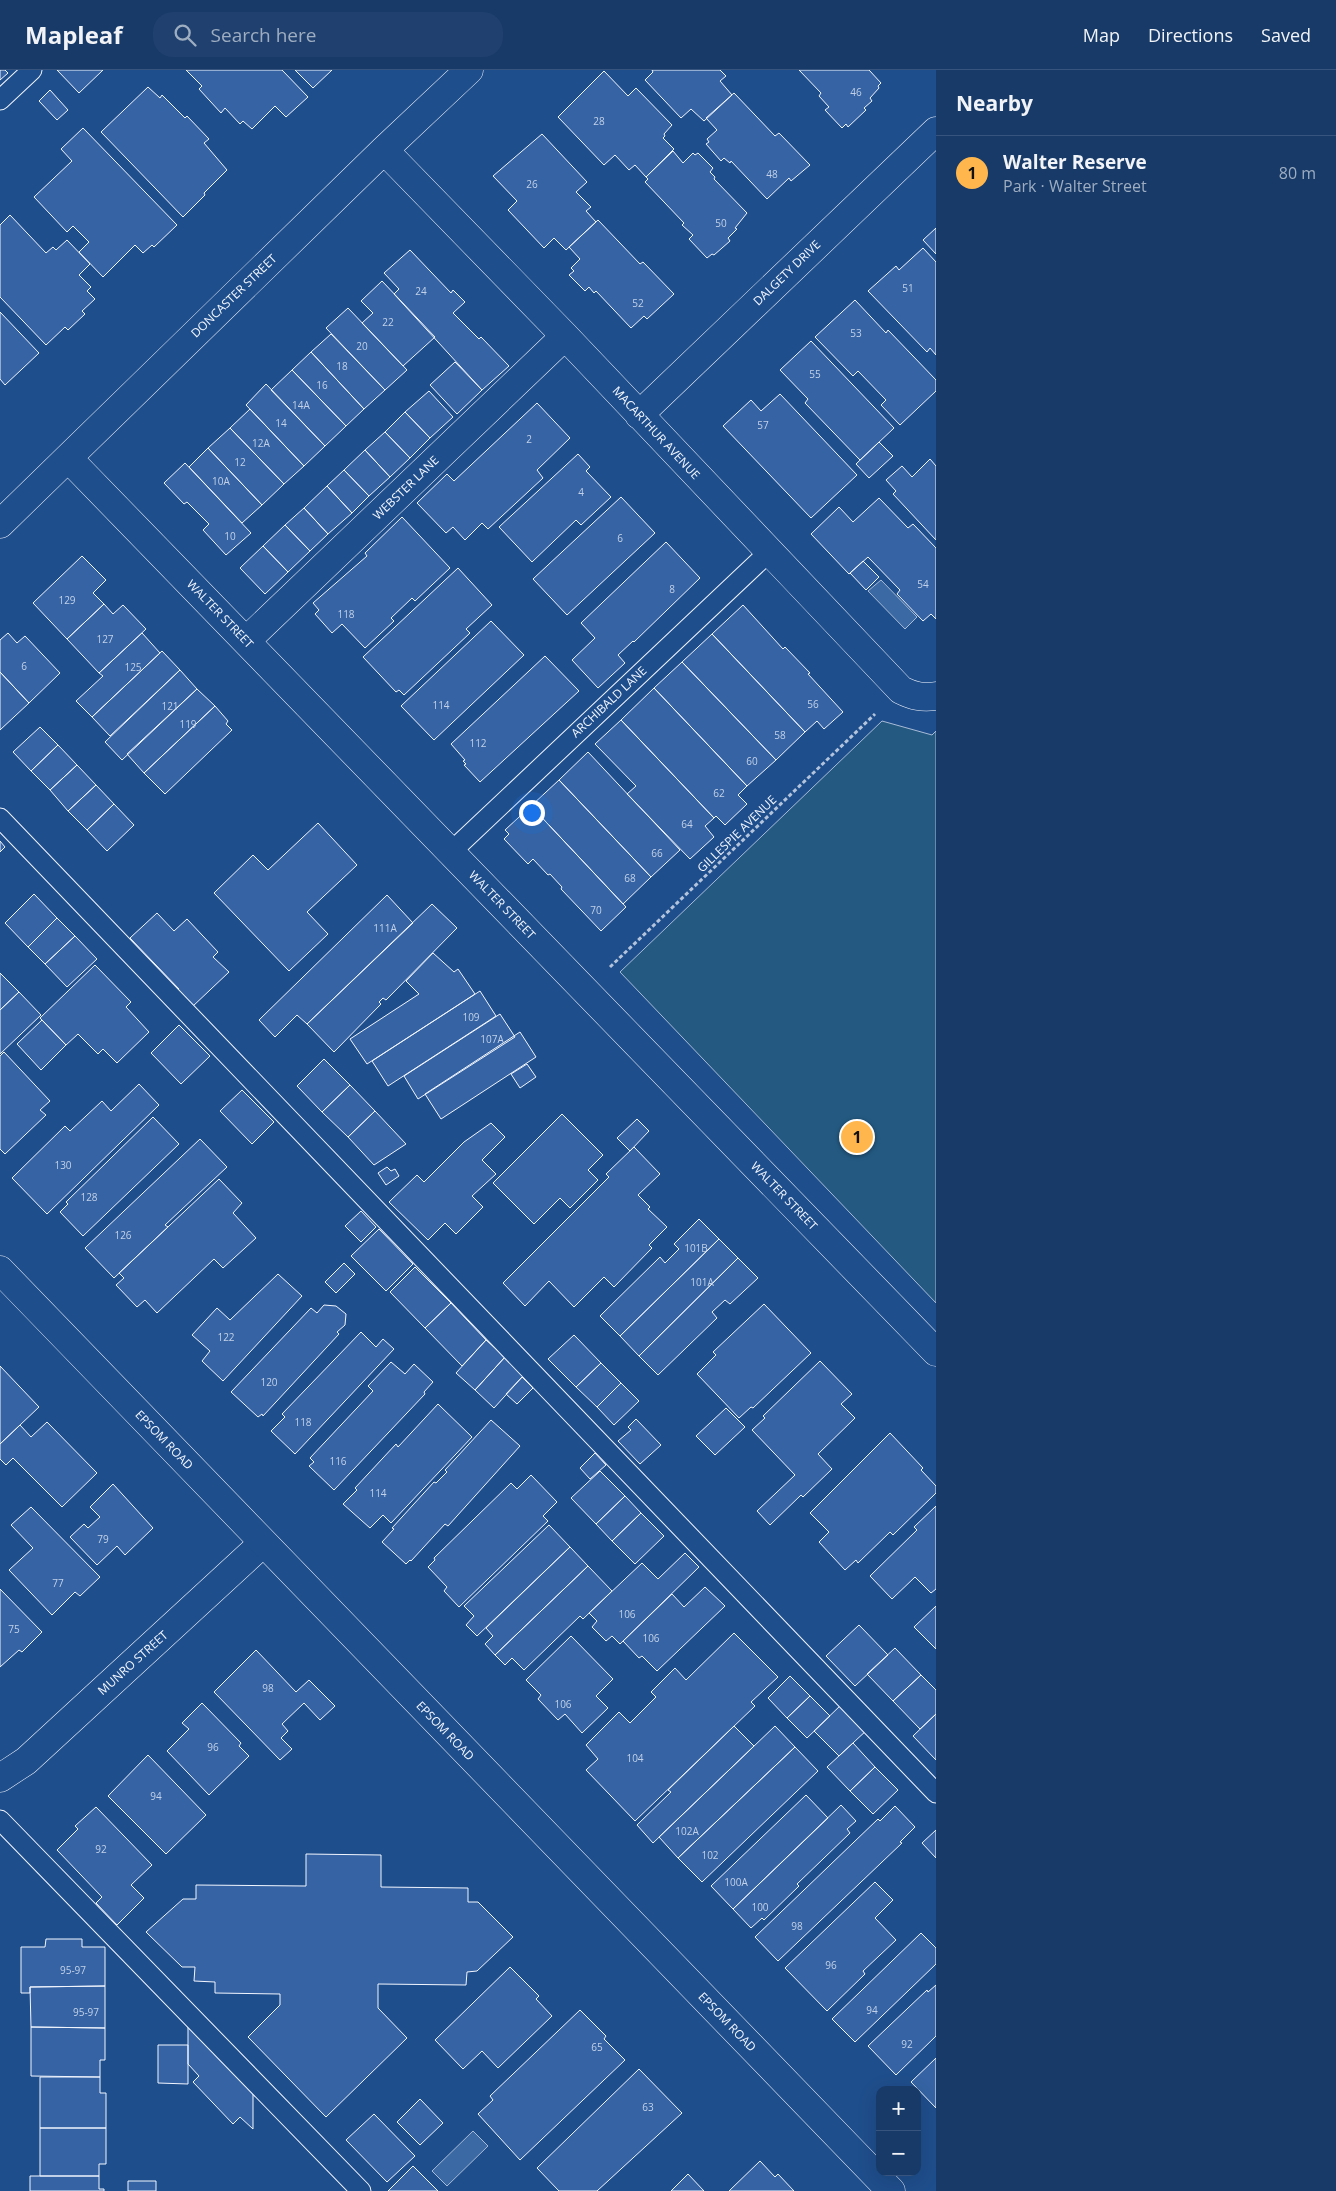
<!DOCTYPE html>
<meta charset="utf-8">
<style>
body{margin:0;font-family:"Open Sans",sans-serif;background:#20416f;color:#f1f3f6}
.controls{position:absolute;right:15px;bottom:15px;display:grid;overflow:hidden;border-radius:10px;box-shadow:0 5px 20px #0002}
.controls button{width:45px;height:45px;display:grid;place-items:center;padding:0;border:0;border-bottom:1px solid #36547d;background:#173a69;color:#f1f3f6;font:25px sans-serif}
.you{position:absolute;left:531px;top:742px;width:18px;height:18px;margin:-12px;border:4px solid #fff;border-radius:50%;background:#1a73e8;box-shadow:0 0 0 8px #1a73e833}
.badge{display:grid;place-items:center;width:32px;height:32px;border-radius:50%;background:#ffb74d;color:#111;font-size:16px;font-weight:700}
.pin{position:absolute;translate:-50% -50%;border:2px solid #fff;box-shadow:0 1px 5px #0006}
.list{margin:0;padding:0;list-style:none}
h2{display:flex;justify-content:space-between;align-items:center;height:65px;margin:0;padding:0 20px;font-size:21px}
h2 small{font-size:16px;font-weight:400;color:#9eadc0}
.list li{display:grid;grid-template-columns:32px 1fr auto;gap:15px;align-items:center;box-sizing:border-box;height:75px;padding:0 20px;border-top:1px solid #36547d}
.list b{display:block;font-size:19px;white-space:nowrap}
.list p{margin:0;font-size:16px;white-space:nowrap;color:#9eadc0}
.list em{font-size:16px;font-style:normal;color:#9eadc0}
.icon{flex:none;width:28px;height:28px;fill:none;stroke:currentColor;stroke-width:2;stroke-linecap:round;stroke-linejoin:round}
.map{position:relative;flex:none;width:936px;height:2121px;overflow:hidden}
header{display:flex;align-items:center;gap:30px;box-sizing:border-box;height:70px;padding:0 25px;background:#173a69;border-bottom:1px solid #36547d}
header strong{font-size:24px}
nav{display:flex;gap:28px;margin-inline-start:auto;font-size:18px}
.search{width:350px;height:45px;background:#20416f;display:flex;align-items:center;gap:12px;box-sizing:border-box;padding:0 18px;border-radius:20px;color:#9eadc0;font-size:19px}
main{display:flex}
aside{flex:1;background:#173a69}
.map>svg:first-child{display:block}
</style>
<header>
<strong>Mapleaf</strong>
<div class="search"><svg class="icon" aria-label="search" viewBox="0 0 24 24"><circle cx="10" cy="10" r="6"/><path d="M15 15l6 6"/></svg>Search here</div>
<nav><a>Map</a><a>Directions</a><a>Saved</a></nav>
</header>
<main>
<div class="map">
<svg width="936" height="2121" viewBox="0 0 936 2121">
<rect width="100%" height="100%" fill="#1f4e8c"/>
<path fill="#245a82" stroke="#a8bbd7" d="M882,651L932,665L936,661V1233L620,902Z"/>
<path fill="#3b69a3" stroke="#a8bbd7" d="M881,510L917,547L905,559L868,521Z
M473,2061L488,2076L447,2116L432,2101Z"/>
<path fill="#3563a3" stroke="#f2f6ff" d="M0,0H5L8,3L0,10Z
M57,0H103L79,23Z
M186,0H282L308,27L286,47L275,36L252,59L243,51L240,54L225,38L221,43L199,19L202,16Z
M295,0H332L313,18Z
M652,0H720L726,6L720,11L732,25L704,51L691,39L681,48L645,10L653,2Z
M799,0H869L881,13L878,16L879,18L870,28L872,31L864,38L866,40L848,57L846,54L842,58L825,40L829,37L819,26L821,23Z
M604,1L628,26L636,18L672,55L664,64L665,66L663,68L674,79L646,107L635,95L629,100L615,85L604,95L558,47Z
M148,17L160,28L162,25L185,48L187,46L209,69L204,73L227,100L204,123L205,125L183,147L101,62Z
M50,20L68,40L57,50L39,31Z
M734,23L775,66L779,63L810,95L791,111L789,108L767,129L731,91L730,93L724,88L721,91L706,74L709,72L707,69L717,60L706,48Z
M83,58L177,155L154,177L152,175L143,183L135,175L103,207L79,182L89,172L73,156L67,162L34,127L72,91L61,79Z
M542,64L587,112L576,122L591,137L586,141L596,152L566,180L554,168L544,178L508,140L517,131L493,106Z
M673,81L683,93L693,83L695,85L698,83L713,98L710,102L715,107L714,109L747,143L735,158L737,159L728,168L730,171L714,185L712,184L707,188L689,169L693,165L682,155L684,153L645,112L648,109L646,107Z
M10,145L46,183L53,177L56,180L67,170L90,194L79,205L91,217L87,221L95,229L82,241L85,244L68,260L65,257L46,275L0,227V155Z
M598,150L640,194L643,192L674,224L647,249L644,246L631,258L596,221L594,223L589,217L585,221L569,205L574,201L571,198L580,189L569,177Z
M936,158V184L923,170Z
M923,178L936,192V285L930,278L927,282L868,221L896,196L899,200Z
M410,180L451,223L453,220L465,232L453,243L479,269L481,267L509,296L482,320L394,224L399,219L384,203Z
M382,211L435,267L403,296L362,253L373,243L361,231Z
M855,230L886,263L888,260L936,310V321L900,355L881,335L886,330L858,301L853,306L815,267Z
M348,238L407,300L385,320L326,258Z
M0,242L39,283L5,315L0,309Z
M331,264L385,320L364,339L311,282Z
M811,271L894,358L860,390L805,333L808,329L780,300Z
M311,282L364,339L346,356L292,300Z
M455,292L482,320L457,344L430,315Z
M292,300L346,356L325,376L271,320Z
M266,314L325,376L304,396L246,335Z
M429,321L453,347L430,368L405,342Z
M780,324L857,405L811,448L723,356L751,330L761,341Z
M537,333L570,368L537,400L543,408L488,459L482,453L465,470L453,457L446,463L417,433L447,404L454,411Z
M250,339L304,396L284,414L230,358Z
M405,342L430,368L410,388L385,362Z
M230,358L284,414L262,435L208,378Z
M385,362L410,388L390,407L365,380Z
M879,372L893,386L869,408L856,394Z
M208,378L262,435L242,453L189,397Z
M365,380L390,407L369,426L344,400Z
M578,384L590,397L586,401L611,427L581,455L576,450L532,492L499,457Z
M930,389L936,396V470L893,424L896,421L886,410L902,396L912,407Z
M185,393L251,463L226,485L203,460L209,454L187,432L184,434L164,413Z
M344,400L369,426L352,443L327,416Z
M327,416L352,443L328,464L304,438Z
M621,427L655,463L567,545L533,509Z
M879,428L908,458L913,454L936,478V549L931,544L923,551L897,524L900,520L868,487L849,504L811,464L839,437L853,452Z
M304,438L328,464L310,481L285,455Z
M402,447L450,498L415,531L412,528L391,548L394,551L365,578L342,554L332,563L315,544L319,540L313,533L367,486L365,483Z
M285,455L310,481L288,502L263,476Z
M666,472L700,508L634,572L633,571L618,585L625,593L598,618L572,590L595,568L581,553Z
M263,476L288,502L265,524L240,498Z
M82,486L106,510L93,523L104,534L67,569L33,533Z
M863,491L879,507L866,520L850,503Z
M458,498L492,535L466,559L470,563L404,625L399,620L396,622L363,587Z
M104,534L113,544L123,535L146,559L99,603L67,569Z
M743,535L783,579L785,577L810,603L808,604L843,642L824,659L817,651L805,662L712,564Z
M491,551L524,585L434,670L401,636Z
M8,563L17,573L25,566L60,603L29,633L0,602V570Z
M142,563L160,583L92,647L76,631L103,606L99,603Z
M712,564L805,662L776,690L682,592Z
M162,581L180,600L110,666L92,647Z
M545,586L579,621L480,712L464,695L466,694L463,691L465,690L451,674Z
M682,592L776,690L747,716L654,618Z
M180,600L197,619L122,690L105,672Z
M0,602L29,633L0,660Z
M654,618L747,716L738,725L747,734L725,755L716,746L714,748L621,650Z
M197,619L215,636L144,703L127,684Z
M215,636L228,651L226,654L232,660L165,724L144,703Z
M621,650L714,748L705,756L714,767L690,789L627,724L636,716L595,674Z
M40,657L58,675L31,701L13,682Z
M58,675L77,695L50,720L31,701Z
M588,682L680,780L651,807L559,710Z
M77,695L96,715L68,741L50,720Z
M559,710L651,807L623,834L531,736Z
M96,715L114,734L87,760L68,741Z
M114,734L134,755L107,781L87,760Z
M531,736L626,837L601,861L561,819L562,817L550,804L548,805L533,789L528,794L504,769L509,764L505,760Z
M318,753L357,795L307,842L328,864L289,901L214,823L253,785L268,800Z
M0,771L5,777L0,782Z
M34,824L57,848L28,877L5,853Z
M387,825L413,853L307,954L297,945L275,967L259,950Z
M432,834L457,858L386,930L383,928L379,932L381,934L334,982L307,954Z
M157,843L174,861L187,849L218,882L213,887L229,902L192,937L177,921L179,919L130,868Z
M57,848L75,866L45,894L28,877Z
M75,866L97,889L67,917L45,894Z
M433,883L454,902L458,899L475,924L367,994L350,969L419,924L406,911Z
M95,895L131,932L126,937L149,962L117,993L103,979L98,984L78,964L66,975L40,948Z
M0,903L19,922L0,940Z
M480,921L496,946L388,1016L372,991Z
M19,922L41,945L0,984V940Z
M500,944L515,967L418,1029L404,1006Z
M42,950L66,975L41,1000L17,974Z
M179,955L210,986L181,1014L151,983Z
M520,962L536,987L441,1049L425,1024Z
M4,982L50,1031L40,1040L46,1045L5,1084L0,1079V986Z
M324,989L350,1015L322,1042L297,1016Z
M527,994L536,1007L520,1018L511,1004Z
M139,1014L159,1035L47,1144L12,1108L65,1056L70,1061L102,1031L111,1041Z
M350,1015L375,1041L348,1067L322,1042Z
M242,1020L274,1052L252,1074L220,1041Z
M375,1041L406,1074L374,1095L348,1067Z
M562,1044L603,1085L588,1100L598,1110L570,1138L560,1128L534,1154L493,1113Z
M153,1047L179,1074L83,1166L60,1142L68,1134L66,1132Z
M637,1049L649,1061L630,1081L617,1068Z
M491,1053L505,1067L482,1090L496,1104L472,1126L483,1137L456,1164L445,1153L428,1170L389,1132L417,1105L424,1112L464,1072Z
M200,1069L227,1097L165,1155L168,1157L114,1208L85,1178Z
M634,1077L660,1104L638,1125L650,1137L648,1139L667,1157L649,1175L652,1178L614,1217L604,1207L574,1237L549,1211L525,1236L503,1213L609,1107L606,1104Z
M387,1097L391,1101L395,1099L399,1106L386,1115L378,1103Z
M219,1109L242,1133L233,1143L256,1168L223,1198L214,1189L157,1243L145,1230L137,1237L116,1215L124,1208L119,1203Z
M361,1141L376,1157L361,1172L345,1156Z
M699,1149L719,1169L620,1266L600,1246L660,1187L665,1193L679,1179L674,1174Z
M379,1159L413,1194L386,1221L351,1186Z
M719,1169L738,1188L639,1286L620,1266Z
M738,1188L758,1208L730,1234L725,1230L712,1242L717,1248L658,1305L639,1286Z
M344,1193L355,1204L336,1223L325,1212Z
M415,1197L451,1233L425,1258L390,1222Z
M278,1204L302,1226L223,1311L202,1291L210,1281L192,1265L217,1238L230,1250Z
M451,1233L486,1270L462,1296L425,1258Z
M764,1234L811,1283L753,1338L751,1337L739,1348L697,1304L716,1285L713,1282Z
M324,1235L336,1236L346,1244L345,1255L337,1262L339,1264L263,1346L262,1344L258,1347L231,1322L311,1238L317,1243Z
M361,1262L376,1277L383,1269L394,1279L295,1384L271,1361L285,1347L282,1344Z
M574,1265L601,1293L576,1317L548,1289Z
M486,1270L505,1287L475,1320L456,1303Z
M505,1287L524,1305L494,1338L475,1320Z
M820,1291L852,1324L841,1334L855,1348L818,1384L832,1399L803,1427L801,1425L770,1455L757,1441L795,1405L752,1360L765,1348L763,1346Z
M391,1292L405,1304L414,1294L433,1312L424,1322L425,1324L334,1420L309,1396L314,1392L310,1388L373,1321L368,1316Z
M601,1293L621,1313L597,1337L576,1317Z
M0,1296L39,1337L0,1374Z
M522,1307L533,1318L517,1334L506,1324Z
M621,1313L639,1331L614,1355L597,1337Z
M438,1334L472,1367L391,1453L383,1445L370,1458L343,1434L357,1420L355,1418L396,1374L398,1377Z
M726,1338L745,1357L715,1385L696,1366Z
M636,1349L661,1375L640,1394L618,1371L631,1360L628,1357Z
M491,1350L520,1376L448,1456L445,1454L411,1491L410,1490L406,1494L382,1472L394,1459L392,1458L434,1412L436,1413L447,1402L445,1400Z
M47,1352L97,1403L62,1437L13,1388L6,1395L0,1389V1374L20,1355L31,1367Z
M890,1363L923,1398L921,1400L936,1416V1423L893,1465L890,1462L858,1493L856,1490L845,1500L819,1472L829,1462L810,1443Z
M595,1383L606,1395L590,1409L580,1398Z
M600,1401L625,1426L596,1454L571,1428Z
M531,1405L557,1432L543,1446L548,1451L459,1537L444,1521L447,1517L428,1497L435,1490L434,1488L511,1413L517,1419Z
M113,1414L153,1458L125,1485L117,1476L97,1495L70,1467L84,1454L88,1458L100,1447L90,1437Z
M625,1426L641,1443L612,1471L596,1454Z
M936,1436V1519L931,1523L915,1507L892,1529L870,1506L917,1460L914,1457Z
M31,1437L100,1507L80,1526L75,1522L52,1545L9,1500L33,1478L11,1455Z
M641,1443L664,1466L635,1494L612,1471Z
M549,1455L570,1477L477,1566L466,1555L474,1546L464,1536Z
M570,1477L588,1496L495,1585L485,1574L493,1566L486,1558Z
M685,1483L699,1497L620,1574L612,1566L606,1571L592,1557L597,1551L589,1543L642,1493L658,1509Z
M588,1496L612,1521L583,1549L580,1546L524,1600L512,1588L505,1595L495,1585Z
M705,1517L725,1536L657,1601L642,1586L639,1588L623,1571L672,1524L684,1537Z
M0,1519L42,1562L22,1582L19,1580L0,1597Z
M936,1536V1579L914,1557Z
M859,1555L888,1585L855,1616L826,1586Z
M734,1563L778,1607L751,1632L755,1636L635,1751L586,1700L598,1689L586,1675L619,1642L630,1653L656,1627L651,1622L675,1598L686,1610Z
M571,1566L613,1609L596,1626L608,1638L582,1663L565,1644L558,1650L538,1629L541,1625L526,1610Z
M895,1578L921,1605L893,1631L867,1604Z
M256,1580L296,1622L309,1610L335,1636L320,1650L304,1633L282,1654L288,1661L281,1668L292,1679L280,1690L214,1622Z
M921,1605L936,1620V1644L920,1659L893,1631Z
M790,1606L810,1626L787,1648L768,1628Z
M810,1626L830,1646L807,1668L787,1648Z
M202,1633L241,1673L239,1676L249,1686L209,1725L167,1681L189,1659L182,1653Z
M843,1633L868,1659L839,1686L814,1661Z
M936,1644V1690L913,1666Z
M734,1656L754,1676L653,1773L637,1755L671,1722L668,1720Z
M775,1656L795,1677L678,1788L659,1767Z
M853,1673L875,1697L850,1721L827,1697Z
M795,1677L818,1701L702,1812L678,1788Z
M148,1685L206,1745L166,1784L108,1726Z
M875,1697L898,1720L873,1744L850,1721Z
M806,1725L828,1748L733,1839L711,1816Z
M841,1735L856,1751L847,1759L850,1763L797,1814L799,1816L764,1850L762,1848L751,1858L733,1839Z
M895,1736L915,1757L900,1772L902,1773L778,1891L755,1867L878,1749L880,1751Z
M96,1737L152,1795L131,1815L144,1828L117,1855L96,1833L102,1827L57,1780L78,1759L75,1756Z
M936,1760V1788L922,1773Z
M306,1784L381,1785V1817L468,1818V1832H478L513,1867L477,1901L467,1902L466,1915L378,1914V1938L407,1968L326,2047L248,1967L280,1935V1924L215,1923V1912L194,1911L195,1897H182L146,1862L183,1829H196V1815L306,1816Z
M875,1812L893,1830L875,1848L896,1870L863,1901L865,1904L827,1941L785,1898Z
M921,1863L936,1878V1894L855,1972L832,1949Z
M46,1869H82V1877H105V1916L30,1917V1923H21V1877H45Z
M510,1897L539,1926L536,1929L552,1946L498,1998L482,1981L463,1999L435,1970Z
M936,1915V1966L896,2005L868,1976L927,1920L928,1922Z
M105,1916V1958L31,1957L30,1917Z
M580,1940L606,1966L604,1969L625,1990L520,2090L478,2044L493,2030L490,2026Z
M31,1957L105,1958V1990H100V2007L31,2006Z
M188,1957L253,2023V2059L240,2047L233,2054L193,2012L199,2006L188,1994Z
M158,1975H188V2014L158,2013Z
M936,1988V2038L911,2012Z
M639,1999L682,2043L597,2121H559L537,2098Z
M40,2007H100V2023H106V2058H40Z
M420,2029L443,2053L420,2075L397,2052Z
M374,2044L415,2086L387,2112L346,2070Z
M40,2058H106V2094H99V2106H40Z
M760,2091L775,2107L778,2104L794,2121H729Z
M413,2096L438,2121H388Z
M688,2104L704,2121H671Z
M30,2106H99V2119H104V2121H30Z
M128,2111H156V2121H128Z"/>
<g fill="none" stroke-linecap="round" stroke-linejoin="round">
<g stroke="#f2f6ff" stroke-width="21">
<path id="service" d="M0,30L32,0
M0,748L936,1723
M451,782L768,483
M0,1750L361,2121"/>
</g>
<g stroke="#f2f6ff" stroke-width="29">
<path id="minor" d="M384,80L565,266L901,620C913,626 922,628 936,626
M639,345L936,61
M68,388L936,1282
M0,454L384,80L469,0
M246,571L565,266
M0,1708L26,1691L263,1473"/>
</g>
<g stroke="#f2f6ff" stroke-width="29">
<path id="secondary" d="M0,1200L891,2121"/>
</g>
<path stroke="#b3c4dc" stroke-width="3" stroke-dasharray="4 2.5" stroke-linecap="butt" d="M610,897L875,644"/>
<use href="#service" stroke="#1f4e8c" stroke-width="19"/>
<use href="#minor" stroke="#1f4e8c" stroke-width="28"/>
<use href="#secondary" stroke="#1f4e8c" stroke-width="28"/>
</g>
<g text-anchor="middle" stroke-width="4" stroke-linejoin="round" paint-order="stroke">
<g font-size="10" fill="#c3d1e8">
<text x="856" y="26">46</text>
<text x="599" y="55">28</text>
<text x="772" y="108">48</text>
<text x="532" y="118">26</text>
<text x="721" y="157">50</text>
<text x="908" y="222">51</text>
<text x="421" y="225">24</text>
<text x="638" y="237">52</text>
<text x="388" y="256">22</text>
<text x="856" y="267">53</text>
<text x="362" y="280">20</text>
<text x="342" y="300">18</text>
<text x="815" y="308">55</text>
<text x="322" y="319">16</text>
<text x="301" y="339">14A</text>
<text x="281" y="357">14</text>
<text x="763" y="359">57</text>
<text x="529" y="373">2</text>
<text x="261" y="377">12A</text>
<text x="240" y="396">12</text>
<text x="221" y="415">10A</text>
<text x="581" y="426">4</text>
<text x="230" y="470">10</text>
<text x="620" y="472">6</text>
<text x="923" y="518">54</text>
<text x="672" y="523">8</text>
<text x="67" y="534">129</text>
<text x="346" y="548">118</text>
<text x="105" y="573">127</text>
<text x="24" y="600">6</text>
<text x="133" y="601">125</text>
<text x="813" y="638">56</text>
<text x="441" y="639">114</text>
<text x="170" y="640">121</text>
<text x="188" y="658">119</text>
<text x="780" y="669">58</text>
<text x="478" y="677">112</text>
<text x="752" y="695">60</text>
<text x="719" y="727">62</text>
<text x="687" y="758">64</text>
<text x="657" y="787">66</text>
<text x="630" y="812">68</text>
<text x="596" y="844">70</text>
<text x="385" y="862">111A</text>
<text x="471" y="951">109</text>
<text x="492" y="973">107A</text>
<text x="63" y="1099">130</text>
<text x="89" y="1131">128</text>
<text x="123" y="1169">126</text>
<text x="696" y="1182">101B</text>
<text x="702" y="1216">101A</text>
<text x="226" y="1271">122</text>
<text x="269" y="1316">120</text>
<text x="303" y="1356">118</text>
<text x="338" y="1395">116</text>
<text x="378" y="1427">114</text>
<text x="103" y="1473">79</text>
<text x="58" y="1517">77</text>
<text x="627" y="1548">106</text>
<text x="14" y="1563">75</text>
<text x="651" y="1572">106</text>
<text x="268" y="1622">98</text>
<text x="563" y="1638">106</text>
<text x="213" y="1681">96</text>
<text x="635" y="1692">104</text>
<text x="156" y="1730">94</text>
<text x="687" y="1765">102A</text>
<text x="101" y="1783">92</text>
<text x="710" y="1789">102</text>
<text x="736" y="1816">100A</text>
<text x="760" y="1841">100</text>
<text x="797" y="1860">98</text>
<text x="831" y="1899">96</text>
<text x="73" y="1904">95-97</text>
<text x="872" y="1944">94</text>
<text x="86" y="1946">95-97</text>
<text x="907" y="1978">92</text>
<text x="597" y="1981">65</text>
<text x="648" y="2041">63</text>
</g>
<g font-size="12" fill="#f2f6ff" stroke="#1f4e8c">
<text transform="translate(787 203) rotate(-44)" y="4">DALGETY DRIVE</text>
<text transform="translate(234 226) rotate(-44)" y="4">DONCASTER STREET</text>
<text transform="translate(656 363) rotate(47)" y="4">MACARTHUR AVENUE</text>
<text transform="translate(406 418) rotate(-44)" y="4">WEBSTER LANE</text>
<text transform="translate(220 544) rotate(46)" y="4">WALTER STREET</text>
<text transform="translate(609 632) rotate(-43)" y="4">ARCHIBALD LANE</text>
<text transform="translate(737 764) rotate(-44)" y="4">GILLESPIE AVENUE</text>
<text transform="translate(502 835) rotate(46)" y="4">WALTER STREET</text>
<text transform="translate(784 1126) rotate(46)" y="4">WALTER STREET</text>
<text transform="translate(164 1370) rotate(46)" y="4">EPSOM ROAD</text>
<text transform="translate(133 1593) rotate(-42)" y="4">MUNRO STREET</text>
<text transform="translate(445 1661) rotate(46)" y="4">EPSOM ROAD</text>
<text transform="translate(727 1952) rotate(46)" y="4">EPSOM ROAD</text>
</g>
</g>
</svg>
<div class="controls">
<button>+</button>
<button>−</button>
</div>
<div class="you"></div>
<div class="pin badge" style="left:857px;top:1067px">1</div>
</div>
<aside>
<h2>Nearby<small></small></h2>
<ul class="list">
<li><span class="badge">1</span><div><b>Walter Reserve</b><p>Park · Walter Street</p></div><em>80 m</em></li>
</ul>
</aside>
</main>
